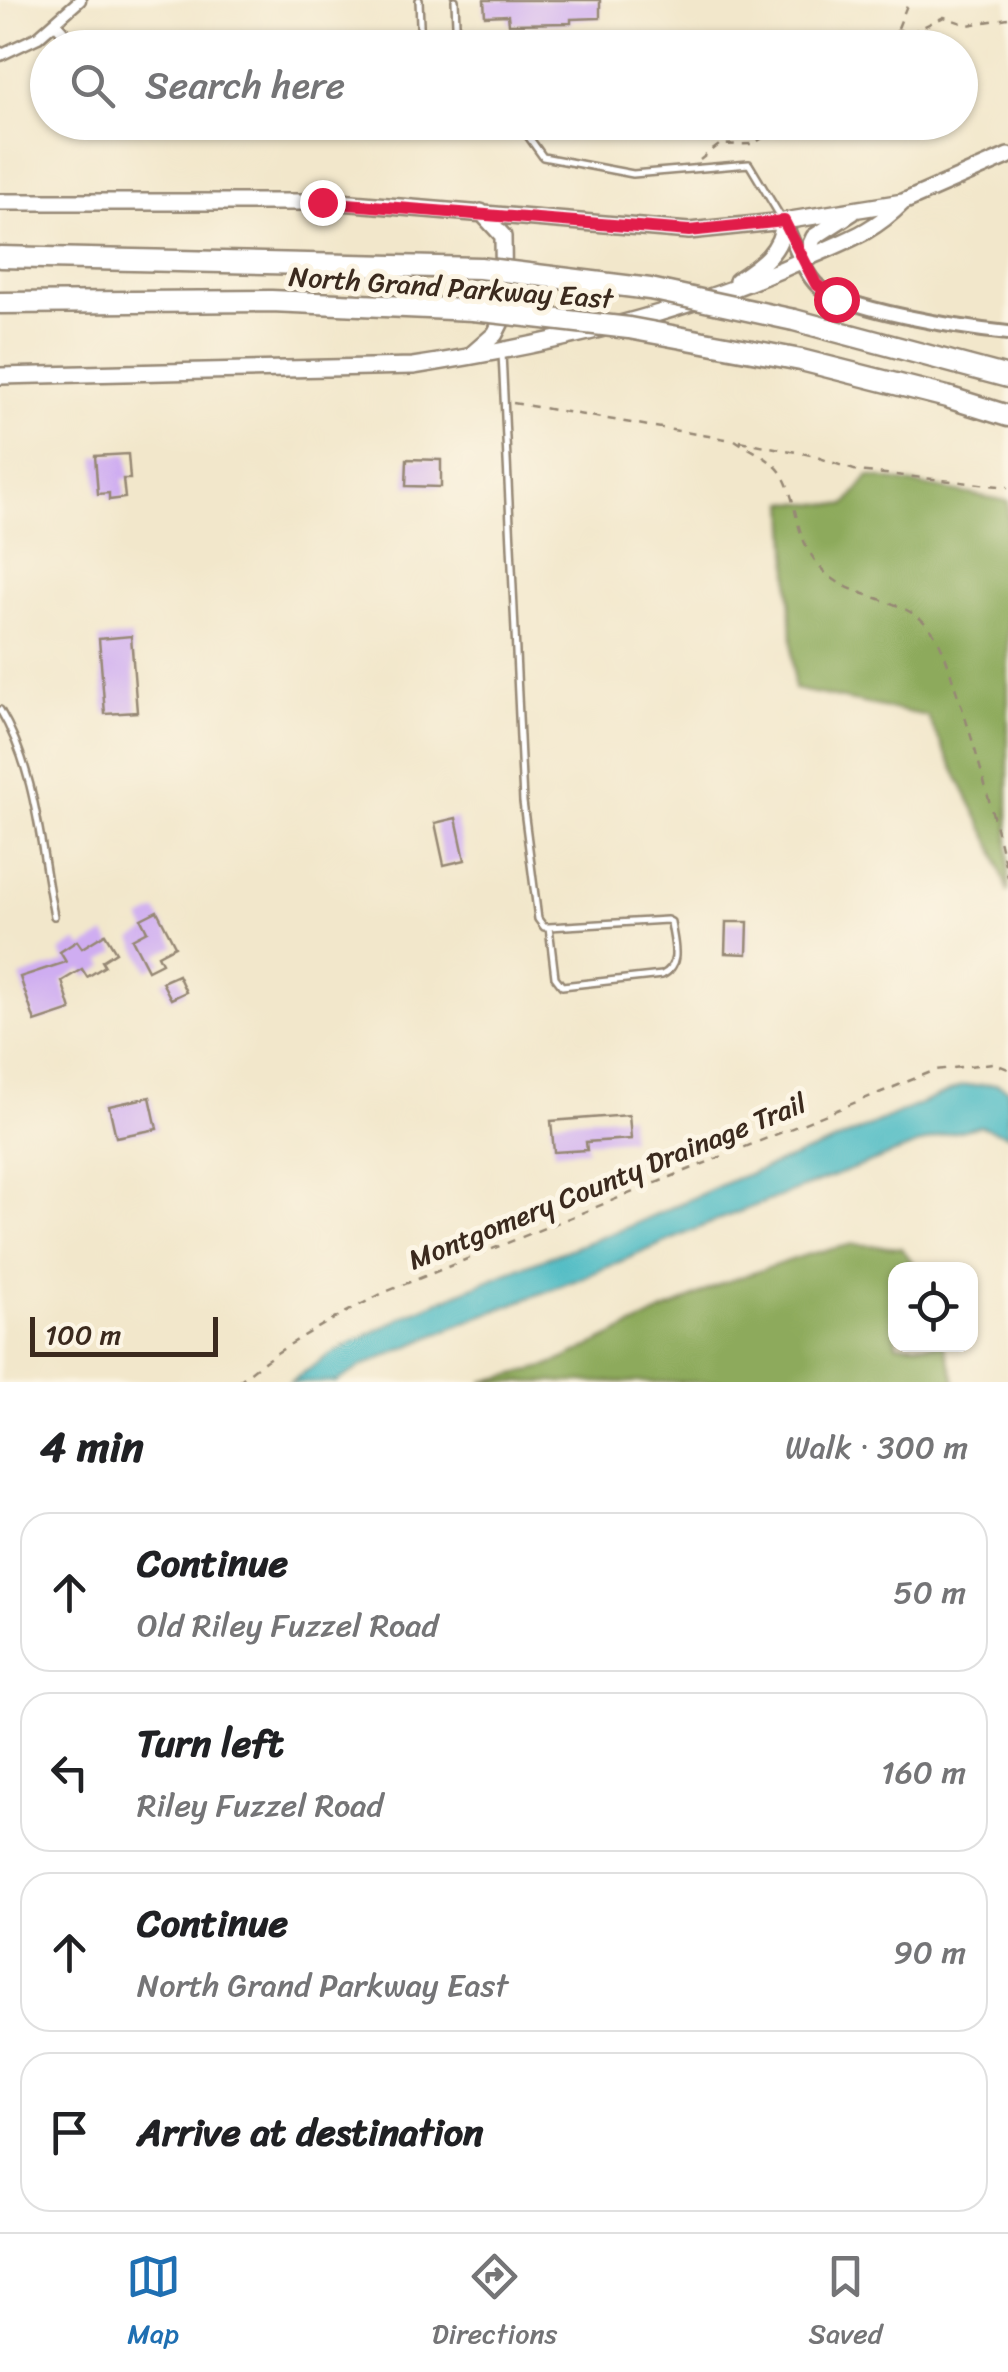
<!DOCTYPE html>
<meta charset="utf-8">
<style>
body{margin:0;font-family:Sriracha,sans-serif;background:#f6f6f6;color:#202124}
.controls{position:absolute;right:30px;bottom:30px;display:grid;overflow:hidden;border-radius:20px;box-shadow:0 2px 8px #0004}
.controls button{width:90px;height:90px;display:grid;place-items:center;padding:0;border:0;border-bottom:2px solid #e0e0e0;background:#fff;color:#202124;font:50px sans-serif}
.scale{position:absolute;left:30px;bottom:25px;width:188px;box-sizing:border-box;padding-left:10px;border:5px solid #3b2a1e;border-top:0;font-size:28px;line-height:35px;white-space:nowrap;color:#3b2a1e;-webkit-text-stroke:8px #fcf5e5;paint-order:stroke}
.stop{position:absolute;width:30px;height:30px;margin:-22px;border:8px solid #e11d48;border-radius:50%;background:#fff}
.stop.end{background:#e11d48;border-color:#fff;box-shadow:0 2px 10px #0008}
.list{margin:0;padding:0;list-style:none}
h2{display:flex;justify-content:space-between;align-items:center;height:130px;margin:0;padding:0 40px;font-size:42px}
h2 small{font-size:32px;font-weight:400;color:#757577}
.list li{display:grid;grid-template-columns:65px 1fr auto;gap:30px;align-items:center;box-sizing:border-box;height:160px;margin:0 20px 20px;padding:0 20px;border:2px solid #e0e0e0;border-radius:30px}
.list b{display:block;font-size:38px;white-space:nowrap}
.list p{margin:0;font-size:32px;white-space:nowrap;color:#757577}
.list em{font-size:32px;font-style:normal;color:#757577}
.icon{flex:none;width:55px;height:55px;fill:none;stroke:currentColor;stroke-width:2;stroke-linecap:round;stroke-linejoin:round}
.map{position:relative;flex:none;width:1008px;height:1382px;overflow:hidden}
.search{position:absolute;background:#fff;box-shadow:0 2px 8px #0004;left:30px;right:30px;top:30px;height:110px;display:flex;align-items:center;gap:25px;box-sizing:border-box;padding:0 35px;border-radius:55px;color:#757577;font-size:38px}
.sheet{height:850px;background:#fff}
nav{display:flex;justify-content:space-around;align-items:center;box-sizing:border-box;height:140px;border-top:2px solid #e0e0e0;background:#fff;font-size:28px;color:#757577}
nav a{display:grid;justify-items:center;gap:5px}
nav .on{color:#1f6fb2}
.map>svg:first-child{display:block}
</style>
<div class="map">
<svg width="1008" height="1382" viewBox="0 0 1008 1382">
<rect width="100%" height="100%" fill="#fcf5e5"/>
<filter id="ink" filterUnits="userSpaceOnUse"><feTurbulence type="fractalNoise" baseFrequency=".01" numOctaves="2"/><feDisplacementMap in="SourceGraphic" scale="20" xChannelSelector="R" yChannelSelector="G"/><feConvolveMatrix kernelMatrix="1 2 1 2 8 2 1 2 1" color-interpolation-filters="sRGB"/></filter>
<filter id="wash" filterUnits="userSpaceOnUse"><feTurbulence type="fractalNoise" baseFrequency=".0048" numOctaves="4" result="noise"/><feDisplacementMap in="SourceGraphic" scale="40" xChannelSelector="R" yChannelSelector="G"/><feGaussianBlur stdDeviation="2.25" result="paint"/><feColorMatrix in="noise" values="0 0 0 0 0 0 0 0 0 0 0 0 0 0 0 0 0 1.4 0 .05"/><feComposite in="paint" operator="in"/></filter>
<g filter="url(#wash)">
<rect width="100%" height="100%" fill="#f2e7cb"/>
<path fill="#8daa5c" stroke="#646a3d" stroke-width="2.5" d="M869,476L1008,501V893L993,847L927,716L794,689L786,502L846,505Z
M854,1244L901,1248L918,1269L896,1270V1344L944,1345L956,1382H482L549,1366L723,1283L809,1254Z"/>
<path fill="#4dbbc4" stroke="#447271" stroke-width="2.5" d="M997,1084L1008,1089V1135L980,1126L943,1135L720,1219L579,1279L470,1320L363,1366L336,1382H290L329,1355L409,1314L503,1274L621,1230L735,1179L829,1144L961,1086Z"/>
<g id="blocks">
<path fill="#cfadf1" d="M484,0H600V18L571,19V23L509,24L508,15L485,16Z
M128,454L130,479H123L125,498L109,500V493L98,494L95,456Z
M407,459L441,460V487L406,486Z
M131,636L137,712L105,714L99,639Z
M456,818L465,860L444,865L435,823Z
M157,911L175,946L158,955L162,963L148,970L132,939L147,931L141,919Z
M726,922H748L747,954L725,953Z
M105,934L116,952L102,961L105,966L87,977L82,969L62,981L71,1010L35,1022L20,977L66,962L60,952L77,941L82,948Z
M178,975L186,992L171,999L162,982Z
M150,1097L157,1129L116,1137L109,1106Z
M629,1115L631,1139L586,1142L587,1150L554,1152L551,1121Z"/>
</g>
</g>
<g filter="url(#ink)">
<use href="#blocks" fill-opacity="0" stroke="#968874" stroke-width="2.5"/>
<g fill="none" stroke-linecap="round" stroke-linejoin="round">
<g stroke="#968874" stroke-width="10">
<path id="service" d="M419,0L421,48
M455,0L457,48
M518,122L543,157L633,174L749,164L782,219
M502,353L523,802L538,919L544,927H549L667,920L671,922C673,941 683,965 662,975L562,986L555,977L549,927
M0,710C37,772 40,847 54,916"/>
</g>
<g stroke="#968874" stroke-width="15">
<path id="minor" d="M56,24L77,48
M0,55L38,37L80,0"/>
</g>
<g stroke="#968874" stroke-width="18">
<path id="tertiary" d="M784,221C793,241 801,267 815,283C837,310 970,329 1008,333"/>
</g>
<g stroke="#968874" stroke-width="20">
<path id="secondary" d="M0,202H340L689,231L784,221L903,202L1008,156
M803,261L814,237L853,212
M737,281C760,266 782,251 784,221
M471,355L495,334L504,316L503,236L481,212
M0,376L413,366C549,345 687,314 812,256C850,239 873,232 903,202"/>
</g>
<g stroke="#968874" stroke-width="25">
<path id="motorway" d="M0,257L480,268
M0,303L271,301L473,310
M794,320L1008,377
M801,360L947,397L1008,416"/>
</g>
<path stroke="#968874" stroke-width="2.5" stroke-dasharray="8 8" stroke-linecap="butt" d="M898,28L909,0
M890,48L897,30L914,31L944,17L968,25L1008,18
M700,160L719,145L753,144L787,122
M513,403L732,440
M735,440C750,450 775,460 783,476C800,508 792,533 820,567C846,599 898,595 926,624C944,642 949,670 957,693C978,754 993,814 1008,877
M740,441L811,455L857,471L1008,487
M238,1382C282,1345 333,1319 383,1293L936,1070L993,1063L1008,1069"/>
<use href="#service" stroke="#fff" stroke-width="5"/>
<use href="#minor" stroke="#fff" stroke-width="10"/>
<use href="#tertiary" stroke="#fff" stroke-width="12"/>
<use href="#secondary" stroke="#fff" stroke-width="15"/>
<use href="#motorway" stroke="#fff" stroke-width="20"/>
<g stroke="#968874" stroke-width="25" stroke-linecap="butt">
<path id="motorway-bridge" d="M480,268L650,289L794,320
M473,310L629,328L801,360"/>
</g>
<use href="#motorway-bridge" stroke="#fff" stroke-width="20"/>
</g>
</g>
<g fill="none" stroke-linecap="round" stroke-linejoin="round" filter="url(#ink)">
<path stroke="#e11d48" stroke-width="12" d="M322,202L689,231L784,221L816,284L836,299"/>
</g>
<g text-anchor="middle" stroke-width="10" stroke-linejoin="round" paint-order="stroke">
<g font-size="28" fill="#3b2a1e" stroke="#fcf5e5">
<text transform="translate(451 287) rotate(4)" y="10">North Grand Parkway East</text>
<text transform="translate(607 1181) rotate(-22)" y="10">Montgomery County Drainage Trail</text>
</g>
</g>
</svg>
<div class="controls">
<button><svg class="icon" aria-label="locate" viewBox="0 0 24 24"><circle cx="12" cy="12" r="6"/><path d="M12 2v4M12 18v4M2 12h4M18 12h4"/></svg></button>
</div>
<div class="scale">100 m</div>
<div class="stop" style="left:836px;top:299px"></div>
<div class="stop end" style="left:322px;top:202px"></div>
<div class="search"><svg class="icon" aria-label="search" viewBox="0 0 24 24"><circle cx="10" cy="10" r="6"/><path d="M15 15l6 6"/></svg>Search here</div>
</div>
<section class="sheet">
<h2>4 min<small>Walk · 300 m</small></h2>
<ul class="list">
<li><svg class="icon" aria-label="ahead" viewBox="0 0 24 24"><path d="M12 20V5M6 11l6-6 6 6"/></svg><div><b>Continue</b><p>Old Riley Fuzzel Road</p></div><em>50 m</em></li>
<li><svg class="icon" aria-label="left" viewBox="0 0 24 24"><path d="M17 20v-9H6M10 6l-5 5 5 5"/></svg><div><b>Turn left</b><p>Riley Fuzzel Road</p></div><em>160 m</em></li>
<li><svg class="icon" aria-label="ahead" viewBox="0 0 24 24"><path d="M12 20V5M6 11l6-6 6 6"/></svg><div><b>Continue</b><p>North Grand Parkway East</p></div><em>90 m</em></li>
<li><svg class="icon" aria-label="arrive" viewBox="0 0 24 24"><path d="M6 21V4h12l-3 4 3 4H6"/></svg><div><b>Arrive at destination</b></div></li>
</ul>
</section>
<nav>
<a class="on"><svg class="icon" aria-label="map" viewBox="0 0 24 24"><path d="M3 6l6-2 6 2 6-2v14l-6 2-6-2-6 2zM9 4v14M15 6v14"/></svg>Map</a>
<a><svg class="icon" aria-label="directions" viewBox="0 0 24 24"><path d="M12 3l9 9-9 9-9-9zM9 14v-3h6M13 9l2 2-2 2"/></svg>Directions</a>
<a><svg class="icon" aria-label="saved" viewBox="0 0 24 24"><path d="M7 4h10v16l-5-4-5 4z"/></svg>Saved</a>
</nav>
